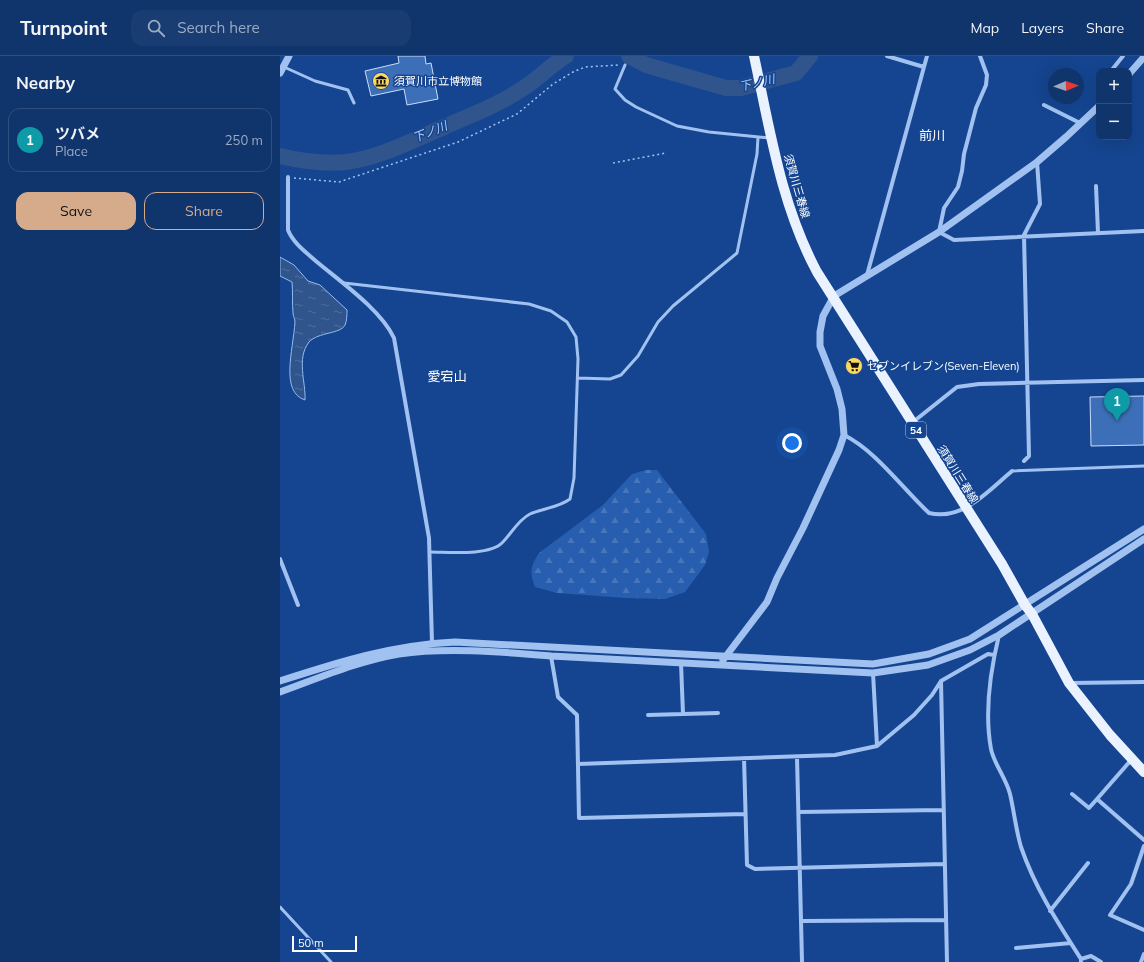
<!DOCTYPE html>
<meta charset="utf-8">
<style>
body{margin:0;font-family:Mulish,"Noto Sans JP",sans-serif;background:#193c72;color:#f1f3f6}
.controls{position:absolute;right:12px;top:12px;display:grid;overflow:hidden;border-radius:8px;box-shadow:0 4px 16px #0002}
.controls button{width:36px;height:36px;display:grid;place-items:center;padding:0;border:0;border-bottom:1px solid #304f7f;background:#10346c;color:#f1f3f6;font:20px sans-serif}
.compass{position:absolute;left:768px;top:12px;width:36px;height:36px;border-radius:50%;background:#10346c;box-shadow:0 4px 16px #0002;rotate:88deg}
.scale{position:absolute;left:12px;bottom:10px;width:65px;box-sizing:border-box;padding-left:4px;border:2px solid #fff;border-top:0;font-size:11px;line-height:14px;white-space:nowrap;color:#fff;-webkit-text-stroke:3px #154590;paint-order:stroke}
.you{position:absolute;left:512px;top:387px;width:14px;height:14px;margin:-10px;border:3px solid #fff;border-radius:50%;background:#1a73e8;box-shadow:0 0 0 6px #1a73e833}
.badge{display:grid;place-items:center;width:26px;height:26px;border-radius:50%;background:#d6ab8b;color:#fff;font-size:13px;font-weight:700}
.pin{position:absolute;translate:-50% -33px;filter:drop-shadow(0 1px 2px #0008)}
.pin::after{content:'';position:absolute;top:21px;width:14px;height:12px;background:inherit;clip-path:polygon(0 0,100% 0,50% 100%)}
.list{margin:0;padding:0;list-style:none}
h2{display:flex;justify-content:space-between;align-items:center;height:52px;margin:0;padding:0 16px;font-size:17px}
h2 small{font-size:13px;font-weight:400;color:#9caac2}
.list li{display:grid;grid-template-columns:26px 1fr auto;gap:12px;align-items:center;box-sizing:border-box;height:64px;margin:0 8px 8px;padding:0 8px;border:1px solid #304f7f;border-radius:12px}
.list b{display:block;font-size:15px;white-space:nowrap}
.list p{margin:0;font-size:13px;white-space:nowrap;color:#9caac2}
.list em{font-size:13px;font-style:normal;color:#9caac2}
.actions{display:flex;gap:8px;padding:12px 16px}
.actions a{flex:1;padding:9px 0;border:1px solid #d6ab8b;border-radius:12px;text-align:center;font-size:14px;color:#d6ab8b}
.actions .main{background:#d6ab8b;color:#111}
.icon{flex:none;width:22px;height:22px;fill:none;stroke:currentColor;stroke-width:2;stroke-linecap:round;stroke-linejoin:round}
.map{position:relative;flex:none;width:864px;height:906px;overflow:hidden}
header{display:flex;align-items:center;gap:24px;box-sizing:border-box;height:56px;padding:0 20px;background:#10346c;border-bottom:1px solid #304f7f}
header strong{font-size:19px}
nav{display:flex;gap:22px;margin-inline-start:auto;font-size:14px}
.search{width:280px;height:36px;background:#193c72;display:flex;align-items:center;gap:10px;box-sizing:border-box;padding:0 14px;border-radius:12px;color:#9caac2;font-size:15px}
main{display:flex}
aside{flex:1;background:#10346c}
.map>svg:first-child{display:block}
</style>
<header>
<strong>Turnpoint</strong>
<div class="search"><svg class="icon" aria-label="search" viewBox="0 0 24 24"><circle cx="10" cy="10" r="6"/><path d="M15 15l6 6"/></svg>Search here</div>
<nav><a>Map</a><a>Layers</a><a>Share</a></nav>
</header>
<main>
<aside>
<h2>Nearby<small></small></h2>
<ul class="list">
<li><span class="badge" style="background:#0f9aa8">1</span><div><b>ツバメ</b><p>Place</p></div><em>250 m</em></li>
</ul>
<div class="actions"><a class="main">Save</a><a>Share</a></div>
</aside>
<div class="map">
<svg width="864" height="906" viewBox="0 0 864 906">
<defs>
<pattern id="forest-firs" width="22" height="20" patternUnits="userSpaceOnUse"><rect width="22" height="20" fill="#275eaf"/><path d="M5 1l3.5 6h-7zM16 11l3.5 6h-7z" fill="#4776bb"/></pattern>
<pattern id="water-ripples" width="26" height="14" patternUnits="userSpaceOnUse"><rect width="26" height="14" fill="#30548c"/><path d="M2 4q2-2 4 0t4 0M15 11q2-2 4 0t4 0" fill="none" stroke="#4f6e9d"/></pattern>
</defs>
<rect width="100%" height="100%" fill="#154590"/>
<path fill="url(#forest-firs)" d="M366,414H377L426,478L429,496L425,509L405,536L385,543L347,542L277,537L255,531C249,517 251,509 259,497L323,449L352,418Z"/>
<path fill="url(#water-ripples)" stroke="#93bcf4" d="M0,201L14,209L28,225L40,229L67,254C67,258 67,265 65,269C61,278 38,276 29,286C16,303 26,326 25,344C0,336 13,295 15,266C15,263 13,260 13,257C12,247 13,236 12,226L0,220Z"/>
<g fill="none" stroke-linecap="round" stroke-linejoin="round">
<path stroke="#30548c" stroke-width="16" d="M349,0L366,9L446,32H461L516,17L530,0
M0,100C21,105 45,108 66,106C100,102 133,84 164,71C191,59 219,49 245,31C259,22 271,9 286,0"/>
</g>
<path fill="#3d6fb9" stroke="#c8ddfc" d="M118,0H145L146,8L151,7L158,43L127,49L124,33L91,40L85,15L119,7Z
M864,340V389L811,390L810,341Z"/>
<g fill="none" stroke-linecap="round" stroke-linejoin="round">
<path stroke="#a1c2f1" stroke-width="1.5" stroke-dasharray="2 3" stroke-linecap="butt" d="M333,107L386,97
M14,122L59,126L178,86L237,58L273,28L293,16L305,11L339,9"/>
<path stroke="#a1c2f1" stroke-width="3" d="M345,9L335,33L345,44L356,51L397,70L429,76L490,82
M4,11L35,25L68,34L74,47
M64,227L249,248L271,255L287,266L296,281L298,303L294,422L290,443C278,452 263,452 250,458C238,464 231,478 222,487C209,500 168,496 150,496
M298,322L330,323L341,319L358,300L378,266L393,250L457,197L477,98L478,81
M732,415L864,410
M0,851L51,906"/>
<path stroke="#a1c2f1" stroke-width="4" d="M607,0L644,11
M700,0L707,19L706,29L696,52L684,98L682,115L678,131L664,152L659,176L674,184L864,175
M831,15L843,0
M764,49L800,67
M8,121V174C13,187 27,197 37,206C61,226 101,254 114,282L149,482L152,587
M816,130L818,177
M587,219L647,0
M633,366L677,331L699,328L864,324
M564,379C596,395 622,432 649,457C683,465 708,435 732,415
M744,405L749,400L744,179L760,148L757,106
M0,503L18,549
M719,579C710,616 704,655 711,693C714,708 726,722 730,738C734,755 736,774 741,791C755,832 778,867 801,903V906
M271,600L278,641L297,659L299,762L465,758
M593,617L597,690
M661,625L667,906
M790,627L864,626
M403,658L438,657
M368,659L403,658L401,607
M517,701L522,906
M464,702L467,809L475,813L664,808
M852,703L817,743L864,784
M298,708L555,699L597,690L634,659L652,639L661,625L708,598L714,599
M792,738L809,752L817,743
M519,756L662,754
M864,790L851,828L830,859L864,874
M770,855L808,807
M523,865L665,864
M736,892L791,887
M801,903L811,900L821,906
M861,906L864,898"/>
<path stroke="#a1c2f1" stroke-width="7" d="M0,17L9,0
M849,18L864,1
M443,604L487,546L497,522L523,472L559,394L564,379L562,353L557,333L540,290V276L543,260L554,240L659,176L757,106L786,81L819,50
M0,625C59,606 112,589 175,586L593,608L649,598L690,583L864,473
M0,636C39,622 78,605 119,598C167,591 222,596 271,600L593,617L648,609L690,594L719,579L864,483"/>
<path stroke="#eaf2ff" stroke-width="10" d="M474,0C490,74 501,149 537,216L722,508L745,549L752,558L789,627L830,679L864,716"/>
</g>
<defs>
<g id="museum-disc" transform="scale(0.9)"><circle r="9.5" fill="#ffd860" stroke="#154590"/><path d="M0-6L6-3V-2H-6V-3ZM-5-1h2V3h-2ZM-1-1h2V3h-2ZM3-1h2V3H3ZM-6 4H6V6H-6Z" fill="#111"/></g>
<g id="supermarket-disc" transform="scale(0.9)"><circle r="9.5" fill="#ffd860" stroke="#154590"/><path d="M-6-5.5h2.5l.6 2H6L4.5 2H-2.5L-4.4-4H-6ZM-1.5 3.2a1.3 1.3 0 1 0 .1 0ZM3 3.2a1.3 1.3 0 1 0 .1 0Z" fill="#111"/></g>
</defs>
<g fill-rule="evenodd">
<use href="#museum-disc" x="101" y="25"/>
<use href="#supermarket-disc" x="574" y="310"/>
</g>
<g text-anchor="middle" stroke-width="3" stroke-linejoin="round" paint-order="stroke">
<rect fill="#154590" stroke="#b9c7de" stroke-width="1" x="626" y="366" width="20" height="16" rx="3"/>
<g font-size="10" font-weight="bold" fill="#fff">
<text x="636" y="378">54</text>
</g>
<g font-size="11" fill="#fff" stroke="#154590" text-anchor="start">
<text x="114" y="29">須賀川市立博物館</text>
<text x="587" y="314">セブンイレブン(Seven-Eleven)</text>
</g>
<g font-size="11" fill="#fff" stroke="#154590">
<text transform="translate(517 130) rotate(74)" y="4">須賀川三春線</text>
<text transform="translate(678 418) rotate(58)" y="4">須賀川三春線</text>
</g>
<g font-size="12" font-style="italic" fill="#adccf8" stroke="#154590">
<text transform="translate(477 27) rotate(-13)" y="4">下ノ川</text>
<text transform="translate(150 76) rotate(-22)" y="4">下ノ川</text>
</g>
<g font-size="13" fill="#fff" stroke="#154590">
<text x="652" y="84">前川</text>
<text x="167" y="325">愛宕山</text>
</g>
</g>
</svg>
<div class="controls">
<button>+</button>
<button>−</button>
</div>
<svg class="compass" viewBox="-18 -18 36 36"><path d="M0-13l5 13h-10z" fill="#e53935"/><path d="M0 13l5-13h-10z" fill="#9caac2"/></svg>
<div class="scale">50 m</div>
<div class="you"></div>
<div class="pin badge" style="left:837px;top:365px;background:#0f9aa8">1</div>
</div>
</main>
